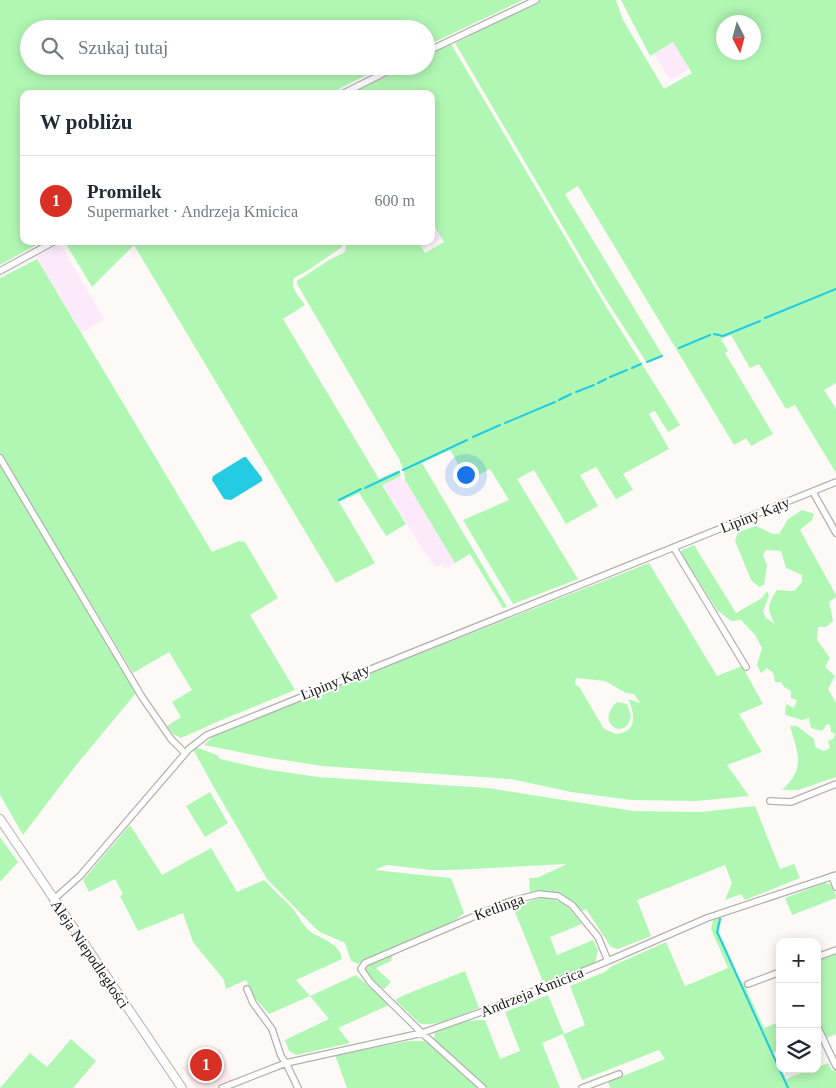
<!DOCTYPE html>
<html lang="pl">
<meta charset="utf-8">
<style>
body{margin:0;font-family:Georgia,serif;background:#f2f2f3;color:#1f2937}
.controls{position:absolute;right:15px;bottom:15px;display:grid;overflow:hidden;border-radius:10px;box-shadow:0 2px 12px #0003}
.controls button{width:45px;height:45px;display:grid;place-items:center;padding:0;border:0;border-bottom:1px solid #e0e1e3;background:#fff;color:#1f2937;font:25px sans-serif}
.compass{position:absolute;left:716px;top:15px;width:45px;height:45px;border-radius:50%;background:#fff;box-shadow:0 2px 12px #0003;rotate:174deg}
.you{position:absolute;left:465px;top:474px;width:18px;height:18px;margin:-12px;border:4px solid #fff;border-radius:50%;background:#1a73e8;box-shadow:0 0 0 8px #1a73e833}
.badge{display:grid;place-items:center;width:32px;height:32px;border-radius:50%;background:#d93025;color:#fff;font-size:16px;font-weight:700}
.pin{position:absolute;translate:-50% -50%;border:2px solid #fff;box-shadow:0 1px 5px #0006}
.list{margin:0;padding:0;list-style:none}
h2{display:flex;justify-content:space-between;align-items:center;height:65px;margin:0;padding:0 20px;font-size:21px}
h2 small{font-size:16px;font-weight:400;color:#747a83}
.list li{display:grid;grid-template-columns:32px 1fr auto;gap:15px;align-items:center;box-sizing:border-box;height:90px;padding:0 20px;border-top:1px solid #e0e1e3}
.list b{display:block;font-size:19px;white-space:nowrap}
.list p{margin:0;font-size:16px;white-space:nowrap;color:#747a83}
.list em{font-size:16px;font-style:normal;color:#747a83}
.icon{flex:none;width:28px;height:28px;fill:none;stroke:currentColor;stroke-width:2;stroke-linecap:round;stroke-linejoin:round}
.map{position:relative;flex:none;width:836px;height:1088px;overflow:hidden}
.search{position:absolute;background:#fff;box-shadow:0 2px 12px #0003;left:20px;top:20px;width:415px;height:55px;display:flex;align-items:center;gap:12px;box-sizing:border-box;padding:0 18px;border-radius:28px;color:#747a83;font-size:19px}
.panel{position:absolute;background:#fff;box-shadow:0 2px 12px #0003;left:20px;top:90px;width:415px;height:155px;border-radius:10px}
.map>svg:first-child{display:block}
</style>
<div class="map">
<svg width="836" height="1088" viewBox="0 0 836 1088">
<rect width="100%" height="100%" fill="#fdf9f6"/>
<path fill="#ffeaee" d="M220,1049L232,1080L212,1088H196L181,1067Z"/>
<path fill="#fce9f9" d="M673,42L689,69L670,80L654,53Z
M431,221L442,238L423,249L418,241H431Z
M57,246L62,247L104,319L82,333L36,257Z
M399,476L402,481L405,480L455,563L445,569L442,564L436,567L425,553L382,484Z"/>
<path fill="#b1f7b4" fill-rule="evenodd" d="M0,0H523L426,46V29H29V66H384L329,94H24V241H43L0,265Z
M541,0H616L623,20L664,89L692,73L673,42L650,56L621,0H836V383L824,390L836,409V473L795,405L786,409L759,364L750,368L731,335L721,339L728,351L725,353L773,434L751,446L746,438L734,445L578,186L565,194L663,356L647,363L603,295L455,43L470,36V34ZM724,22H754V52H724Z
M451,44L607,308L680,425L668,432L655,411L649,414L669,449L623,474L633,490L616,499L596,467L580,475L598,506L566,524L534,470L517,479L578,579L513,604L463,520L509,500L490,469L472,478L465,476L450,450L422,463L507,607L503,608L470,554L455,563L405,480L404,471L399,459L297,284V281L329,260L345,252L347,241H418L425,253L444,242L431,221V94H358L356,90L405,66H426V56Z
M66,241H343L342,247L307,271L294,278C290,288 299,297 305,305L283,319L379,479L399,470L401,476L382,485L406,524L386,536L359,493L339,502L375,563L336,583L134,245L92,287L66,244Z
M37,259L212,552L239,541L245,542L278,598L250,615L295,690L219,721L181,738L173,734L167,726L181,717L172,702L192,690L169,652L133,673L0,453V278Z
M0,464L136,693L77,764L23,835L0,795Z
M802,510L814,514L812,520L800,530L836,595V597L829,602L833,621L826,627H818L817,640L830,658L825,667L835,676L828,689L836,703V777L798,790H782C806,768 798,754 790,726H797L814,739L815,747L824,751L830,748L828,741L834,738L835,734L831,732L830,725L827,724L822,731L811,728L809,718L802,720L785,715L786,704L794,708L797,700L791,698V691L784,687L781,682H775L773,673L767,668L761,673L757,665L762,648L755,635L741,620L731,621L717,610L695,575L691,573L681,552L682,550L694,545L736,613L762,598L767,591L769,596L763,611L766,618L775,624C766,609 768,604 777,590L794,591L802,582V575L786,568L781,551L766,550L763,555L767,565L764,585L759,587L751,580L735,541L738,532L756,526L773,534H779L788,519Z
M649,563L717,676L742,666L763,704L739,714L762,752L727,765L749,796L696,801L631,800L571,792L511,779L322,766L264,757L204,745L216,734ZM576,678L605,681L626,693L634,694L640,703L628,699C635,713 638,732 616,734L604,729L580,688L575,684Z
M617,702L627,704L631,716C627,742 593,724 617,702Z
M195,748H198L217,755L220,759L264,769L318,777L488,788L633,811L701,812L755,806L780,869L794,864L800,878L745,900L741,894L725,900L732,883L725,865L637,900L651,936L618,949L611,947L586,909L581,912C564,893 554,890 530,893L529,878H537L567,864L453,870H431L387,865L374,870L451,878L464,913L457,919L445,925L364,960L358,964L351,961L345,943L320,932L314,927L267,879L212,784L194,751Z
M210,792L228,823L205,837L186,806Z
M130,825L162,875L211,848L237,892L264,880C273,889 283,899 292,908C299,916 302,925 311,932C323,940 340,943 342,959L296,980L310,996L356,975L389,1005L338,1028L350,1043L296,1055L289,1051L285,1040L329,1019L310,996L269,1014L255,998L246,980L226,989L224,980L193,942L183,913L138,931L120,896L123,894L115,879L89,892L83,880Z
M0,837L18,862L0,882Z
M824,883L830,884L834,889L836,898L792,915L785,898Z
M539,898C565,900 566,904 582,924L550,937L557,955L593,940L598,950L595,963L591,966L544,984L513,907Z
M722,917L719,932L741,982H743L764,1028L780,1022V1050L773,1053L786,1079L812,1069H817V1067L828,1063L832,1071L836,1069V1088H610L608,1082L665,1059L659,1050L582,1080L563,1034L542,1043L560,1088H487L434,1039L435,1032C450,1025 468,1019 485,1020L500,1059L520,1051L505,1012L548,995L564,1034L585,1025L570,986L605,972L612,966L666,942L685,986L728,968L711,929L713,920Z
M393,953L391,961L376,968L391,982L384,989C376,984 369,979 365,970L371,963Z
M836,953V1034L827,1038L817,1019V961Z
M465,971L479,1008C464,1013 433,1029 419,1023L395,1000L404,995Z
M71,1039L96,1061L73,1088H0L30,1053L47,1067Z
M409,1041H424L434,1047L478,1088H347L335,1055Z"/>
<path fill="#23cce2" d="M244,457H246L262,478V481L231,500L224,499L212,480L213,476Z"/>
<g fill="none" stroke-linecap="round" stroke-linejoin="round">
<path stroke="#23cce2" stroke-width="2" d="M765,318L836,289
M714,334L723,336L760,321
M679,348L710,335
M647,362L662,356
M632,368L641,364
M610,377L627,370
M598,383L606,379
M576,392L594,385
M559,400L571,394
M505,423L555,402
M473,437L500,425
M403,470L467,440
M365,488L399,472
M339,500L361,489
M720,919L717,932L723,945L788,1088"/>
<g stroke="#b4b0ae" stroke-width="8">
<path id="street" d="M426,52L536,0
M342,94L398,66
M0,271L55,241
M0,458L142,697L171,739L185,753
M813,492L836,533
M674,548L746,667
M770,801L791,802L836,784
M832,876L836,887
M53,900L80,876L189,749L207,735L836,482
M817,957L836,950
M748,984L780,972
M247,989L253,1003L272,1029L281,1056L286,1063L298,1088
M817,1026L836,1066
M222,1088L286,1063L422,1033L490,1009L608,961L707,918L836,875
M483,1088L422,1033L370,982L361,969L365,963L508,902L539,894L558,896L572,905L598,937L608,961
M582,1088L619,1074"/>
</g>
<g stroke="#b4b0ae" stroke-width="10">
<path id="secondary" d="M0,819L182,1088"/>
</g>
<use href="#street" stroke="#fff" stroke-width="5.5"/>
<use href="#secondary" stroke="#fff" stroke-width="8"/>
</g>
<g text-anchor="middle" stroke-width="4" stroke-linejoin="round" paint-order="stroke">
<g font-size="15" fill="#191817" stroke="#fff">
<text transform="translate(755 515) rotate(-22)" y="5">Lipiny Kąty</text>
<text transform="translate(335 682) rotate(-22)" y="5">Lipiny Kąty</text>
<text transform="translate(499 907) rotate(-20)" y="5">Ketlinga</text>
<text transform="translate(90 954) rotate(56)" y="5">Aleja Niepodległości</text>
<text transform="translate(532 992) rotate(-22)" y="5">Andrzeja Kmicica</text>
</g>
</g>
</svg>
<div class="controls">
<button>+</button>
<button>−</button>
<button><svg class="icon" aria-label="layers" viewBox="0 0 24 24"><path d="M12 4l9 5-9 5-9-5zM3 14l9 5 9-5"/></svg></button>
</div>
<svg class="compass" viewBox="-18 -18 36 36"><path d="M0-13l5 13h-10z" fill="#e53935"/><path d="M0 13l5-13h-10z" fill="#747a83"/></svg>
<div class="you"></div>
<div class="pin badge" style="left:206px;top:1065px">1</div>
<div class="search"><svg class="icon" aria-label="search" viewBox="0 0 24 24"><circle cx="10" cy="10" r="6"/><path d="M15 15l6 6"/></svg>Szukaj tutaj</div>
<section class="panel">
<h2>W pobliżu<small></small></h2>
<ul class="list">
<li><span class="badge">1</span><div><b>Promilek</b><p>Supermarket · Andrzeja Kmicica</p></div><em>600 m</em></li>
</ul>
</section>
</div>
